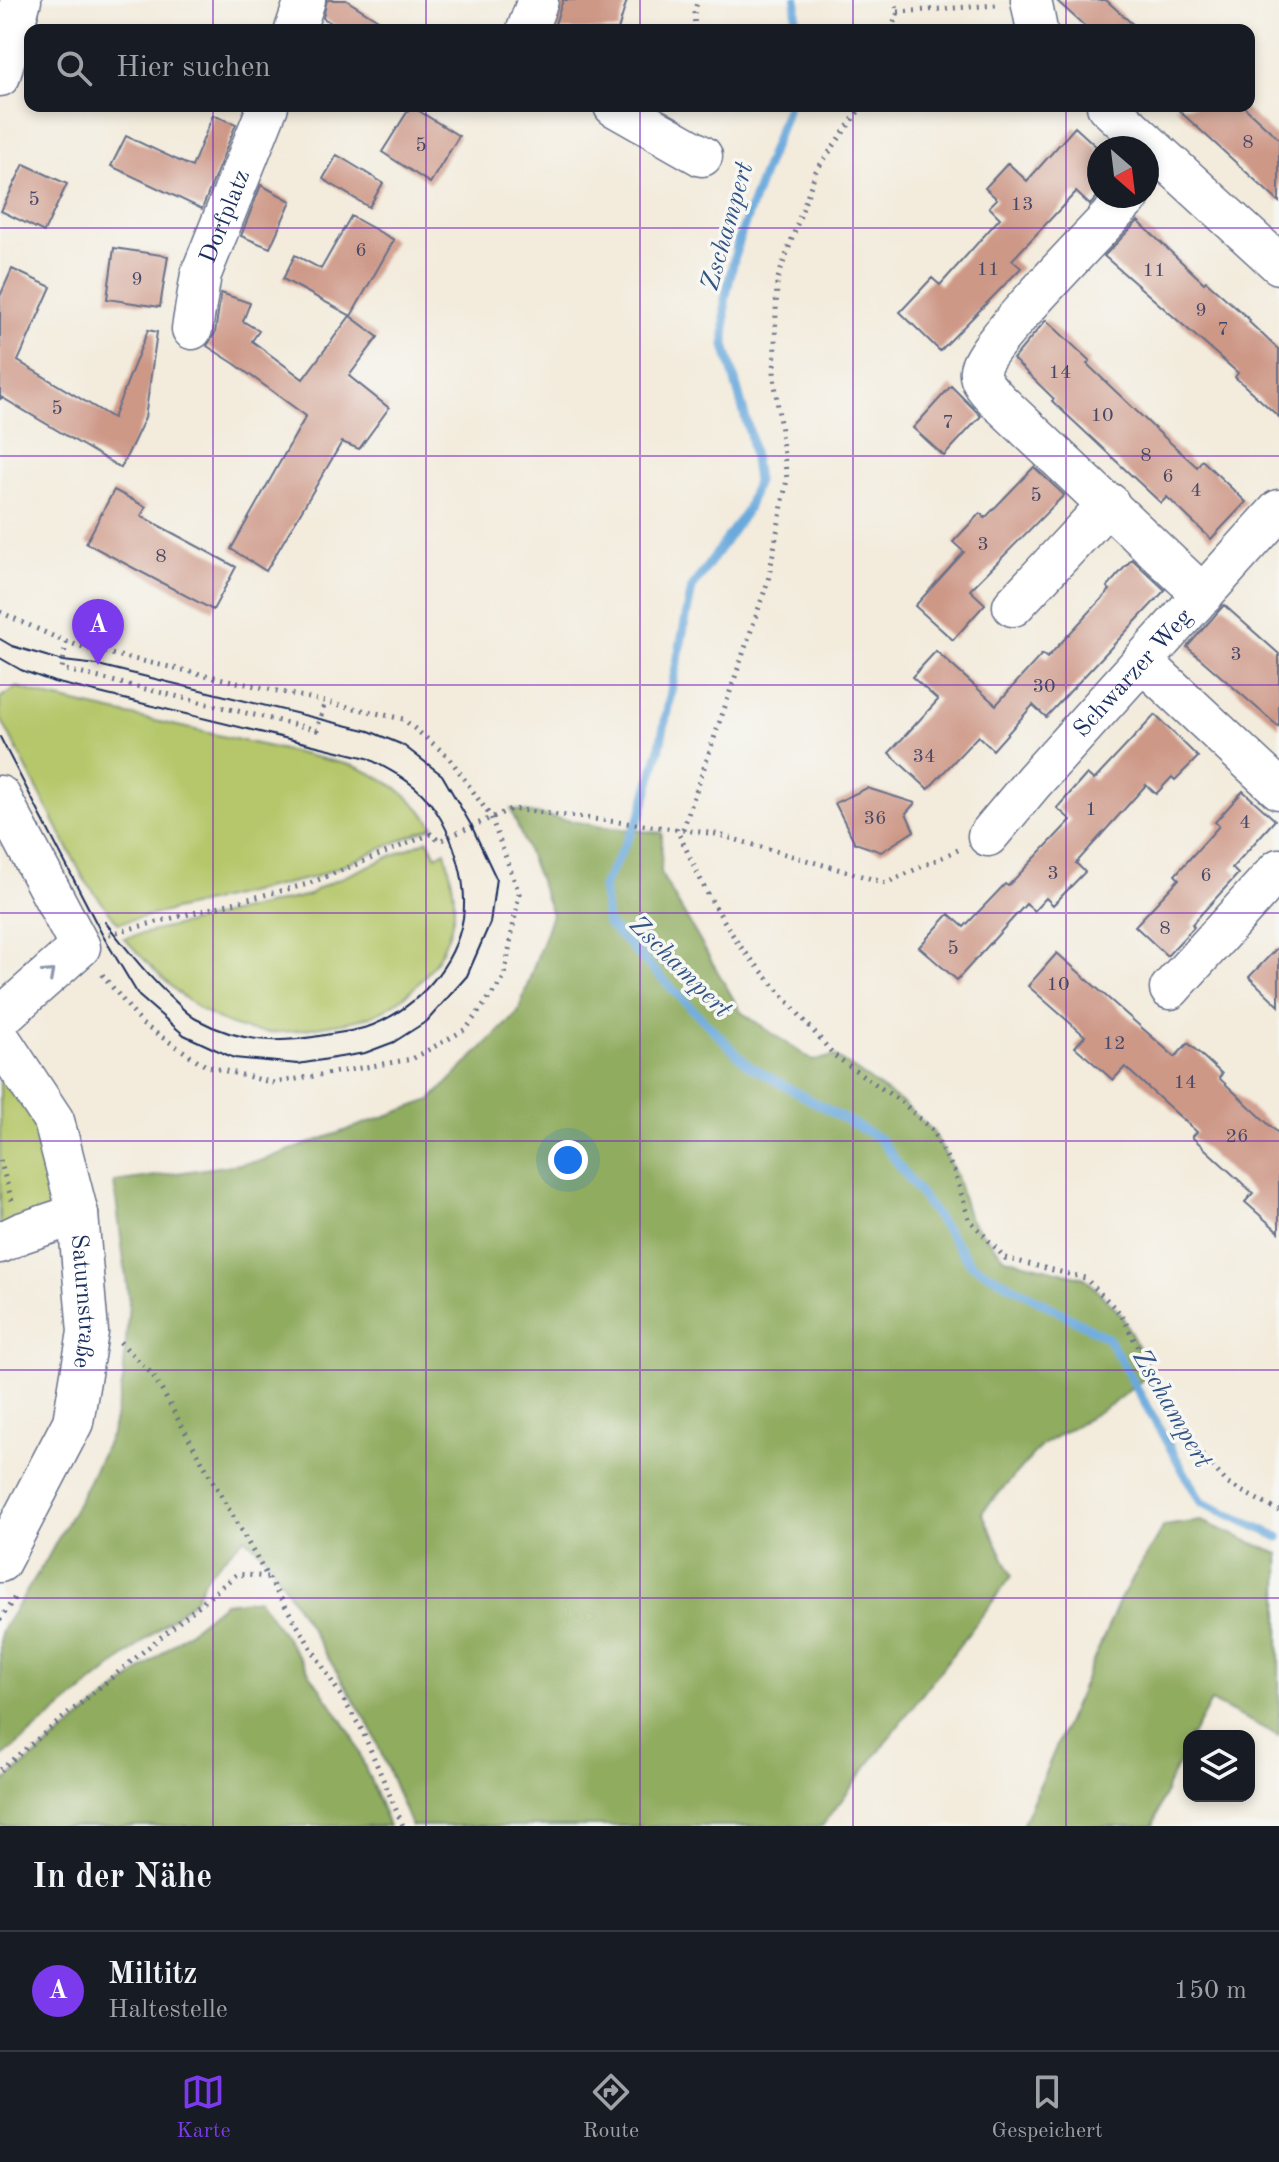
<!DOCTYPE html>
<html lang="de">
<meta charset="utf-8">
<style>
body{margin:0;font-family:"Old Standard TT",serif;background:#242831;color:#f1f3f6}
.controls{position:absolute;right:24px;bottom:24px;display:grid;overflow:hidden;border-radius:16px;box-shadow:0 4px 12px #0003}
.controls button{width:72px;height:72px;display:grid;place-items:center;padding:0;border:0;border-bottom:2px solid #363941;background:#171b24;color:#f1f3f6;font:40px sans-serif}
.compass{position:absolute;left:1087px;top:136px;width:72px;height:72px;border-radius:50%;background:#171b24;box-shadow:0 4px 12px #0003;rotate:152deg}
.you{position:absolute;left:568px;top:1160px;width:28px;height:28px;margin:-20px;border:6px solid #fff;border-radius:50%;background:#1a73e8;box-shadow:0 0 0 12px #1a73e833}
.badge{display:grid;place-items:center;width:52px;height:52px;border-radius:50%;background:#7c3aed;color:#fff;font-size:26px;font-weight:700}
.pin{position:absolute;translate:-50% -66px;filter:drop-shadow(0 2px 4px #0008)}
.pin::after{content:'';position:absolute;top:42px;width:28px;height:24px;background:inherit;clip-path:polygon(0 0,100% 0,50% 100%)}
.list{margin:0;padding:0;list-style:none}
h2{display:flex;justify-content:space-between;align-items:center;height:104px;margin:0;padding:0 32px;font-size:34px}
h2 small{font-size:26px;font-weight:400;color:#9ea1a6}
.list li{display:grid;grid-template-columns:52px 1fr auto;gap:24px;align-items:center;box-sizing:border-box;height:120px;padding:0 32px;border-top:2px solid #363941}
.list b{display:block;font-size:30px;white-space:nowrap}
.list p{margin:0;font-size:26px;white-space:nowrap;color:#9ea1a6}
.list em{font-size:26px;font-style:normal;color:#9ea1a6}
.icon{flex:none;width:44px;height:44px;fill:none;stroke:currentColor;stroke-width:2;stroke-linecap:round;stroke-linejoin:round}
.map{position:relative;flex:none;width:1279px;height:1826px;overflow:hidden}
.search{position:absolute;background:#171b24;box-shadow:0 4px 12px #0003;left:24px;right:24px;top:24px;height:88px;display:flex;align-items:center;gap:20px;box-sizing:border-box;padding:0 28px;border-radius:16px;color:#9ea1a6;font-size:30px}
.sheet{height:224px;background:#171b24}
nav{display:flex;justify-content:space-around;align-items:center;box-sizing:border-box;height:112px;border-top:2px solid #363941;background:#171b24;font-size:22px;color:#9ea1a6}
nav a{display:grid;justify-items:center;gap:4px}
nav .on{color:#7c3aed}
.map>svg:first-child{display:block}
</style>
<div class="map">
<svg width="1279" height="1826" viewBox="0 0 1279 1826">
<rect width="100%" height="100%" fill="#f6f6f2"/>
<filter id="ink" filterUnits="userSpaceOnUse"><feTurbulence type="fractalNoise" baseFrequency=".0125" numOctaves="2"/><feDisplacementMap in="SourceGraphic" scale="16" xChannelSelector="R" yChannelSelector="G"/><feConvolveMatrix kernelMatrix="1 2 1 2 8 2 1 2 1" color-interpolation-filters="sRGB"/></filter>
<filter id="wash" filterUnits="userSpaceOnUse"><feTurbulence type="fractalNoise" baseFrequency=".006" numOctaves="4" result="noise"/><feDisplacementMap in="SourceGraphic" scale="32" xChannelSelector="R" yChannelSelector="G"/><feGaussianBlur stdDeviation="1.8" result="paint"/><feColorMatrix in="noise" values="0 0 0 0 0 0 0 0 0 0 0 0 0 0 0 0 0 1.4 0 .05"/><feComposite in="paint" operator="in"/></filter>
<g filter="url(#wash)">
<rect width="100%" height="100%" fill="#f3ebdb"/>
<path fill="#b5c76a" stroke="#687b64" stroke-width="2" d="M17,687L49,697L354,766C388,779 412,796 434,826L315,877L118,923L84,879L0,717V698Z
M428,840L436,856L445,851C450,872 457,896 453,918C444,962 412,999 370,1016C356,1022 338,1023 322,1026C297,1031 269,1036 244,1029C192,1015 159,975 124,938L309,895L318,888Z
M0,1039L78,1214L0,1244Z"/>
<path fill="#90ac5e" stroke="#566e5e" stroke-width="2" d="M511,809L602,827L662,833L661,874L741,1012L813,1061L835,1056L904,1104L932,1130L955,1173L969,1219L1005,1258L1085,1278L1121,1314L1151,1373L1112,1404L1042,1445L982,1512L1012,1576L822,1826H411L370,1726L267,1558L245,1537L207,1575L195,1599L0,1759V1633L47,1559L86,1487L112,1432L123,1381L129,1302L114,1182L260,1161L431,1100L518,1012L552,914Z
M1201,1521L1279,1554V1736L1211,1701L1192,1736H1189V1743L1168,1784L1153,1826H1022L1120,1599L1164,1526Z
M259,1599L352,1735L389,1826H0V1785L224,1603Z"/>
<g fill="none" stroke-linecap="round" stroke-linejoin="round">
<path stroke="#69a9dc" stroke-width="9" d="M796,30V0
M788,106L738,242L725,299V345L751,438L757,481L747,510L692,588L659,751L641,814L603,886L607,923L748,1065L880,1139L971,1264L1108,1338L1201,1502L1279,1537"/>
</g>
<g id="blocks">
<path fill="#ce9887" d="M327,0H346L394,30H343L323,18Z
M563,0H627L618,30H553Z
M1056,0H1106L1139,30H1089Z
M411,106L459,136L430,183L382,152Z
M1174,106H1243L1279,139V202Z
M213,115L236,124L202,209L111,166L126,136L192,167Z
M1075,127L1099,149V195L1090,205L1076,192L1012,260L1021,268L940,351L900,312L932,278L940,285L1000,218L989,207L997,199L985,188L1008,163L1027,181Z
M337,155L383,183L369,207L323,179Z
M24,164L67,184L44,232L1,211Z
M261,185L291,201L270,248L241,236Z
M351,216L394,240L351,316L283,279L295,255L321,269Z
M1138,221L1204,283L1206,281L1250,320L1249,322L1279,350V417L1235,377L1238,373L1104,256Z
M114,248L168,256L160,307L107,299Z
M12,269L51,287L18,361L113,418L148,330L157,332L145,418L121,468L1,397L0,400V296Z
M221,293L250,303L243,321L259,331L252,341L303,379L350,316L378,337L349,376L389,408L359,449L342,442L266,571L231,549L306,416L235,364L207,346L215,333Z
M1046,320L1090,361L1087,364L1152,426L1197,467L1202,460L1246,502L1211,539L1167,497L1161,503L1052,401L1054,399L1013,359Z
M951,386L981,416L944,456L913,428Z
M1034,467L1064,495L970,590L985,604L953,640L915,606L964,552L953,542L980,513L985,518Z
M114,490L146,507L141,516L236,567L213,610L86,543Z
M1132,559L1165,590L1046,717L1033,705L993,750L978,736L928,789L889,753L938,700L912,677L936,651L996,705L1042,654L1047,658L1110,590L1107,587Z
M1224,605L1279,654V727L1187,647Z
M1155,715L1198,757L1175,780L1172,777L1156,794L1146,785L1076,863L1085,872L1053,905L1046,898L1034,911L1026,904L957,980L919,947L949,914L964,927L1005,884L1008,886L1071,820L1057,808L1087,774L1094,780Z
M867,788L915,803L906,813L914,831L881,852L855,843L835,803Z
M1243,791L1275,820L1232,868L1238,874L1192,924L1194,927L1167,956L1135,926L1179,879L1175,875L1219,826L1215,822Z
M1279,946V1006L1249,977Z
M1057,953L1175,1057L1188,1043L1222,1074L1219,1078L1279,1134V1232L1245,1202L1253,1193L1192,1137L1197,1132L1125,1067L1113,1080L1075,1047L1085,1036L1028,986Z"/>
</g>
</g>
<g filter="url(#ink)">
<use href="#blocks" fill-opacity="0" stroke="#67718a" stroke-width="2"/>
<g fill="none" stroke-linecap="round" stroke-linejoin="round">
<g stroke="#67718a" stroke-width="43">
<g id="minor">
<path d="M1031,0L1037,30"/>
<path d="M295,30L305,0"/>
<path d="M527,30L538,0"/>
<path d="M0,76L21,0"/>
<path d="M614,106L702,156"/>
<path d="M1107,106L1279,264"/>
<path d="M1130,196C1106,222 983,346 980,370C978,382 991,393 998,401L1203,595"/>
<path id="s1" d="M192,329L201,274L268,106"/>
<path d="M1013,606L1109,503"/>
<path d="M1143,662L1279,789"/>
<path d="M0,796L80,947L0,1018"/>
<path id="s2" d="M988,836L1034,781L1279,510"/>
<path d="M1170,989L1279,869"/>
<path id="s3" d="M0,1039L54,1121L78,1214L88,1332L73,1422L0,1562"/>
<path d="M0,1243L21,1233L78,1214"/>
</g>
</g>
<path stroke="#67718a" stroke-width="5" stroke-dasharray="2 6" stroke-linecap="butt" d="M898,12L997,5
M695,30L694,12L698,0
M891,30L898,12L894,0
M0,612L66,642L93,650L403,719L448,756L491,817L519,893L504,978L466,1029L412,1059L274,1083L206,1066L142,1024L101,973
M66,642L62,669L317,730L325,701
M676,828L708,895L739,945L835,1056L904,1104L932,1130L955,1173L969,1219L1005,1258L1085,1278L1121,1314L1179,1428L1228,1484L1279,1511
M683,829L768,581L787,479L774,376L777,281L816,171L862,106
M109,934L308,884L431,834L439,841L511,809L716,834L886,883L958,850
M0,1160L12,1201
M120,1342L153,1375L268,1578L362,1730L403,1826
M0,1620L17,1594
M0,1770L237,1574L267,1577"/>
<use href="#minor" stroke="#fff" stroke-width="40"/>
<path stroke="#1b2f5e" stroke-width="2" d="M0,639L12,646L63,661L98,665L369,731L403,745L442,775L471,825L496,878L490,923L467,976L427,1021L394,1042L365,1053L298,1064L234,1058L184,1035L139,996L103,936L0,737
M0,658L21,670L54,682L367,758C392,771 418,784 434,808C454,837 468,883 463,918C455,966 417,1007 373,1025C359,1031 341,1032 325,1035C277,1044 241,1043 196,1019C188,1015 180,1006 173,999C147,976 127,949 105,922"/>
</g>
<defs><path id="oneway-chevron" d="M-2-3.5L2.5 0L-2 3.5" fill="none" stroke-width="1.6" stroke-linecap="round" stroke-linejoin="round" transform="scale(2)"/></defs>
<use stroke="#8d97ae" href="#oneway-chevron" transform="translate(49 974) rotate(-42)"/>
</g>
<path fill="none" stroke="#7b2cbf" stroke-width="2" stroke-opacity="0.55" d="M213,0V30M426,0V30M640,0V30M853,0V30M1066,0V30M213,106V1826M426,106V1826M640,106V1826M853,106V1826M1066,106V1826M0,228H1279M0,456H1279M0,685H1279M0,913H1279M0,1141H1279M0,1370H1279M0,1598H1279"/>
<g text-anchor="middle" stroke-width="7" stroke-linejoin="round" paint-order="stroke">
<g font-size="20" fill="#484968">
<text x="1248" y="148">8</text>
<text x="421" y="151">5</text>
<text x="34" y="205">5</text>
<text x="1022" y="210">13</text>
<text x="361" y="256">6</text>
<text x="988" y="275">11</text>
<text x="1154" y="276">11</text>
<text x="137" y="285">9</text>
<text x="1201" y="316">9</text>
<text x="1223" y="335">7</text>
<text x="1060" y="378">14</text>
<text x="57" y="414">5</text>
<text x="1102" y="421">10</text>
<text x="948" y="428">7</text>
<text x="1146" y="461">8</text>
<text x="1168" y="482">6</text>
<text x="1196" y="496">4</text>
<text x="1036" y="501">5</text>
<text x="983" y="550">3</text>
<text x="161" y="562">8</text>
<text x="1236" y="660">3</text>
<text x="1044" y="692">30</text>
<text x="924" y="762">34</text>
<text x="1091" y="815">1</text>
<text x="875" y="824">36</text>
<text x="1245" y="828">4</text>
<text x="1053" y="879">3</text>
<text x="1206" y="881">6</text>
<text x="1165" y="934">8</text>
<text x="953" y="954">5</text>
<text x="1058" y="990">10</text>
<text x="1114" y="1049">12</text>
<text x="1185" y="1088">14</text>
<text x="1237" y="1142">26</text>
</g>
<g font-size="24" fill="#1b2f5e" stroke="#f6f6f2">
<text dy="8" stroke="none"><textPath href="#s1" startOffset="118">Dorfplatz</textPath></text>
<text dy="8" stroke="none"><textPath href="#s2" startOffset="218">Schwarzer Weg</textPath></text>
<text dy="8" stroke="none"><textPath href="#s3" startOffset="282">Saturnstraße</textPath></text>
</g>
<g font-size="26" font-style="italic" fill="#325484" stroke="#f6f6f2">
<text transform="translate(726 226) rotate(-74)" y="9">Zschampert</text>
<text transform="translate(681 966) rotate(45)" y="9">Zschampert</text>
<text transform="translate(1173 1408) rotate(60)" y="9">Zschampert</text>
</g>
</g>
</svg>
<div class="controls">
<button><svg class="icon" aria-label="layers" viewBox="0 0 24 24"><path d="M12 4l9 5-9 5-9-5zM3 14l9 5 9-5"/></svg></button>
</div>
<svg class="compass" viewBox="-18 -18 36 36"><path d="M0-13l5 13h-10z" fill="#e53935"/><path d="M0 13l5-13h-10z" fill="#9ea1a6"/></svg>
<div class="you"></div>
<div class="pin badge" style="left:98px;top:665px">A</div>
<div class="search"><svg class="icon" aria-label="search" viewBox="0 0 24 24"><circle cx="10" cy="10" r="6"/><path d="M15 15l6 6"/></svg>Hier suchen</div>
</div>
<section class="sheet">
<h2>In der Nähe<small></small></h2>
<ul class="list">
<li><span class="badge">A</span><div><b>Miltitz</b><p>Haltestelle</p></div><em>150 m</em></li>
</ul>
</section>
<nav>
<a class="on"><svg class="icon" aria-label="map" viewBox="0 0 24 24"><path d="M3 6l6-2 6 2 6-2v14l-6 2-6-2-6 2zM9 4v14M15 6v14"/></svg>Karte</a>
<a><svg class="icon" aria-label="directions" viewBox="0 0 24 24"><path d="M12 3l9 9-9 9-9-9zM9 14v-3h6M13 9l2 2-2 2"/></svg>Route</a>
<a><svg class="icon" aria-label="saved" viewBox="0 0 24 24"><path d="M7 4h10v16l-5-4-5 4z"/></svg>Gespeichert</a>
</nav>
